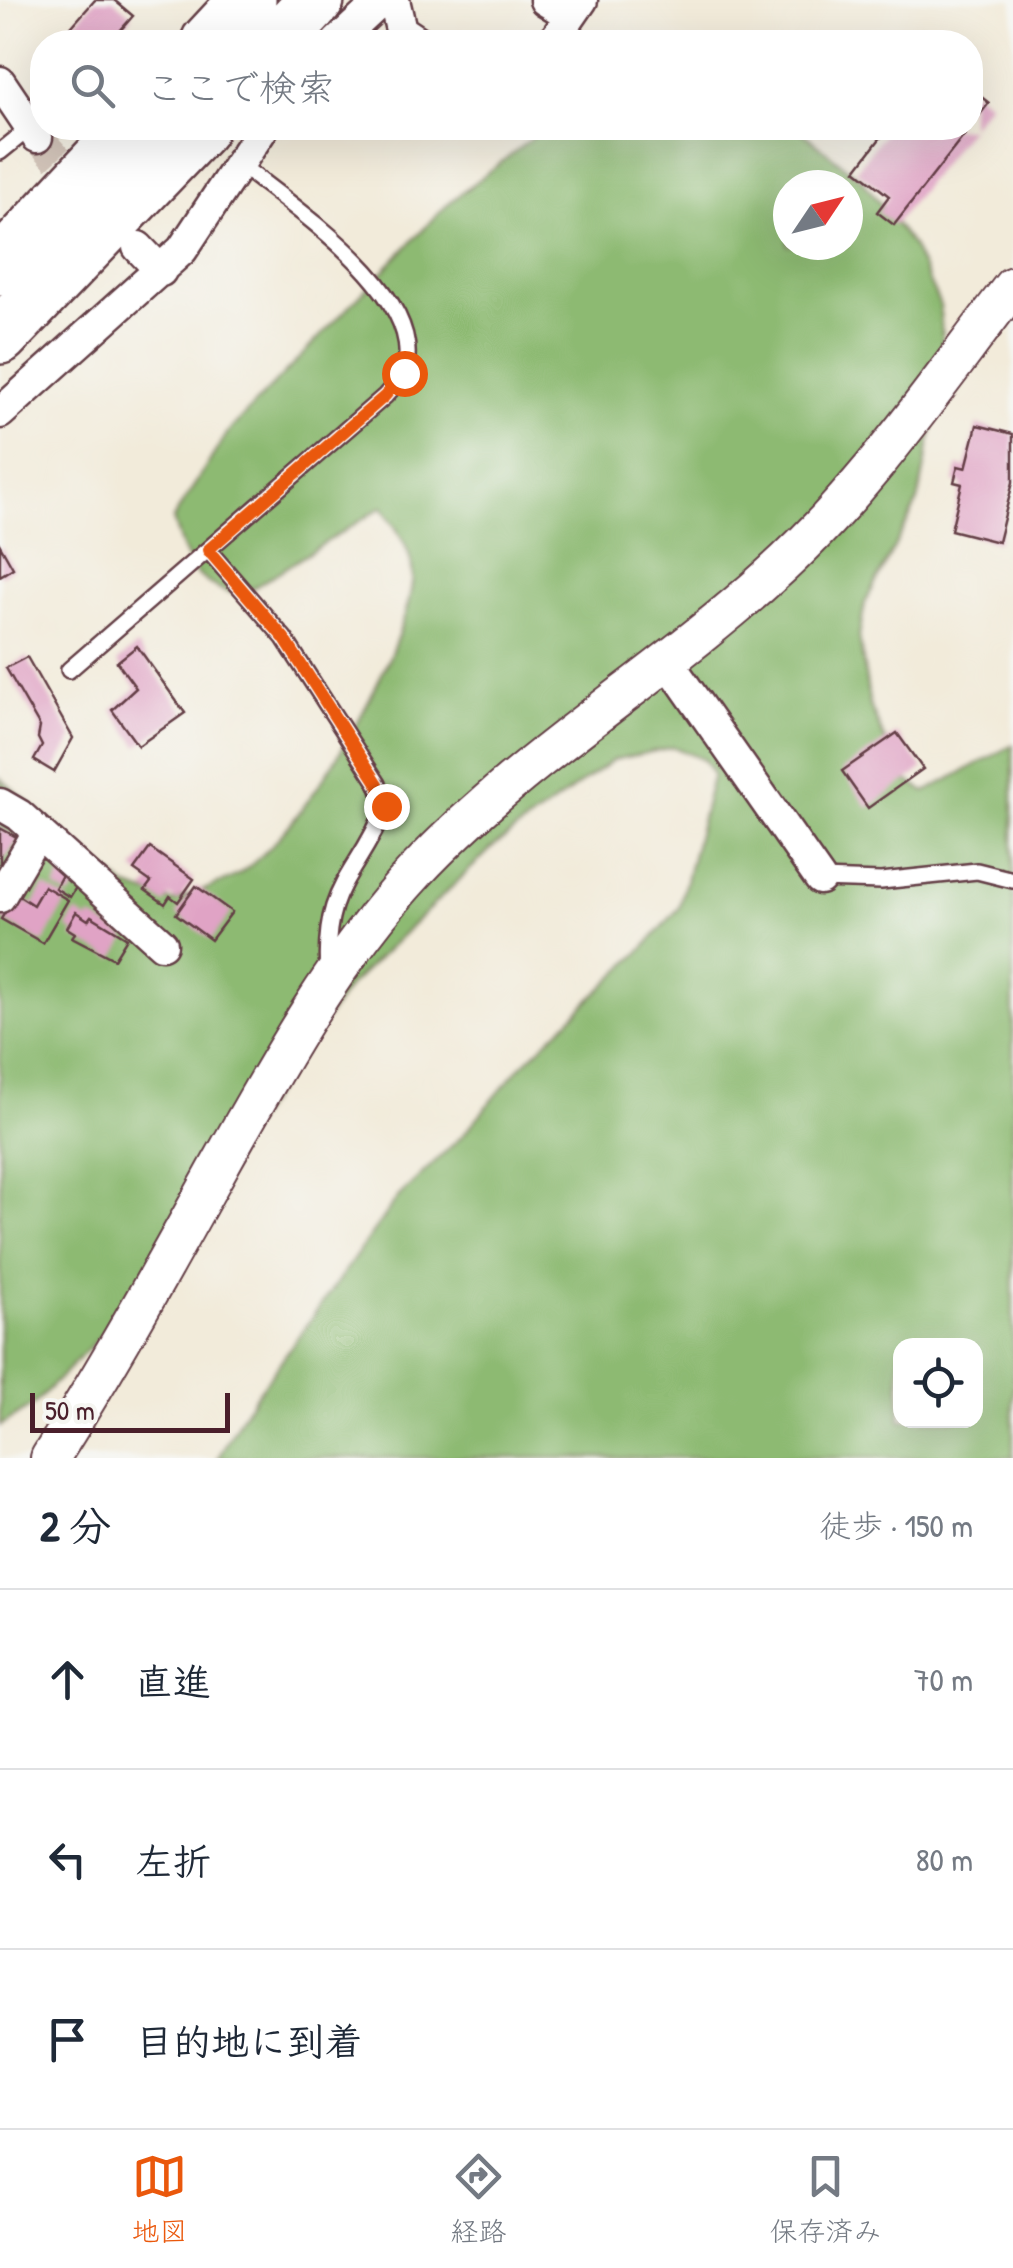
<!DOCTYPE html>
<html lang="ja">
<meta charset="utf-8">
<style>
body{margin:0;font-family:"Patrick Hand","Klee One",sans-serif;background:#f6f6f7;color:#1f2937}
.controls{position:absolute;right:30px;bottom:30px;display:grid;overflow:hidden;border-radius:20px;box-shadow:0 10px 40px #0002}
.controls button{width:90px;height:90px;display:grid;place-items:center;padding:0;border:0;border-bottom:2px solid #e0e1e3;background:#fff;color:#1f2937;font:50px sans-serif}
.compass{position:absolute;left:773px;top:170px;width:90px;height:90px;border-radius:50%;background:#fff;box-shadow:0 10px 40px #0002;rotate:55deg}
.scale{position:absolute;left:30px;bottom:25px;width:200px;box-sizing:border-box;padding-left:10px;border:5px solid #4a1f2b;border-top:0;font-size:28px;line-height:35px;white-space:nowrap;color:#4a1f2b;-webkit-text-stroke:8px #f6f6f2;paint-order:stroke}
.stop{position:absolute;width:30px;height:30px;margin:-22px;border:8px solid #ea580c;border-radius:50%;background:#fff}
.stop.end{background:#ea580c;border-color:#fff;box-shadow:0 2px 10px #0008}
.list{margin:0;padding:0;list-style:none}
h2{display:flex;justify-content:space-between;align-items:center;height:130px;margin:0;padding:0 40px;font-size:42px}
h2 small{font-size:32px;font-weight:400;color:#747a83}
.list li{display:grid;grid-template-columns:65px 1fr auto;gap:30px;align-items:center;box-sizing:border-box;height:180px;padding:0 40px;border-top:2px solid #e0e1e3}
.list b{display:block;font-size:38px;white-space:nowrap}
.list em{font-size:32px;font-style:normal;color:#747a83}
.icon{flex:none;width:55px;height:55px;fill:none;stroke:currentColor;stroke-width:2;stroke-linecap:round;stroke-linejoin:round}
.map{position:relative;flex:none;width:1013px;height:1458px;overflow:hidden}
.search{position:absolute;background:#fff;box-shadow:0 10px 40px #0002;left:30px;right:30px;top:30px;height:110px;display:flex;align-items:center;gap:25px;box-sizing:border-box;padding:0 35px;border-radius:40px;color:#747a83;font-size:38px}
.sheet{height:670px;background:#fff}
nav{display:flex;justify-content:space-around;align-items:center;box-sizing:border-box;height:140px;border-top:2px solid #e0e1e3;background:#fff;font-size:28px;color:#747a83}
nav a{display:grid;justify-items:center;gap:5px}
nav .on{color:#ea580c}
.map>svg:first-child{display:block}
</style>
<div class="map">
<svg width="1013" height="1458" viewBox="0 0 1013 1458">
<rect width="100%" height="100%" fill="#f6f6f2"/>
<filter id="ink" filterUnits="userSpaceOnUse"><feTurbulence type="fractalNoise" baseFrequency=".01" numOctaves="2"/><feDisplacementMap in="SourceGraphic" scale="20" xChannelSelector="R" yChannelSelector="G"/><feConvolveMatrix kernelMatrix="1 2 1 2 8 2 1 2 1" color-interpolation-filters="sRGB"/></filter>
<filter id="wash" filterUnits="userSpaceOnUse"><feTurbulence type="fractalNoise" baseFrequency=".0048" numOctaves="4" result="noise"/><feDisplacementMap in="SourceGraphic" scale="40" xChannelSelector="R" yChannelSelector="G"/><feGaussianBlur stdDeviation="2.25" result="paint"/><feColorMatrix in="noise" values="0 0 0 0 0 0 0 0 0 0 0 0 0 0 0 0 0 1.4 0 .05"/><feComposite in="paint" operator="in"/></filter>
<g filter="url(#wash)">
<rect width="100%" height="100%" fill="#f2ebda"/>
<path fill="#8dba72" stroke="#6c6c4e" stroke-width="2.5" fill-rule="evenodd" d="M545,128H797L863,181L912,246L940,305L944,372L918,501L865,603L859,636L870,706L901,776L925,792L1013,745V1458H218L243,1414L398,1197L463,1135L520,1067L644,948L679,908L713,774L704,760L674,747L613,760L493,847L347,988L118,1318L34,1404L0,1426V778L125,886L173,902C193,893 218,886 237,875C304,833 401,663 412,584C416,555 398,530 382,507L242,595C194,587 186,563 173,519L228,432L449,203ZM788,185H848V245H788ZM900,1346H976V1420H900Z"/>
<g id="blocks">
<path fill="#e0a3c5" d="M95,0H114L133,16L110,42H58Z
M970,88L989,103L970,127Z
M888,128H970L894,225L877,212L889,196L856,170Z
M977,425L1013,434V482L998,542L951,530L962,484L954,482L958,466L966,468Z
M0,545L13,568L0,576Z
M137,646L185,713L138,746L112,710L136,688L117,662Z
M27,657L73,738L54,772L34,760L42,746L38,738L40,727L6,668Z
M897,733L923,769L868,808L842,771Z
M0,828L20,839L0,864Z
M150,848L194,879L178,902L170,896L165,904L145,890L151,882L134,870Z
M62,875L78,884L70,897L55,888Z
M44,886L68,900L43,943L1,919L16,894L33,905Z
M196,886L232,912L211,940L176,914Z
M76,912L88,920L91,916L127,938L114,959L72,937L75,933L67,928Z"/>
</g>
</g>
<g filter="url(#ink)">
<use href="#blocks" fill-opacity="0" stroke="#633e45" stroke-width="2.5"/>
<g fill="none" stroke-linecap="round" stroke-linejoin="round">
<path stroke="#d0c2b7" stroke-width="30" stroke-dasharray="30 15" stroke-linecap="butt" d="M37,137L86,190"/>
<g stroke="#633e45" stroke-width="20">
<path id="service" d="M0,152L31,127
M208,550L284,638L378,784L386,806C357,878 322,884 328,974
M69,670L385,396C391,389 401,380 404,372C430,295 289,205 238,163
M820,879L881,881L977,871L1013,880"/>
</g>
<g stroke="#633e45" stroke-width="35">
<path id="minor" d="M394,0L401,30L419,42
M545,0L571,16
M337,42L382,0
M553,42L582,0
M0,82L37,137
M138,247L161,271
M0,413L182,250L263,128
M666,659L820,879
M0,804L19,815L162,944
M0,897L37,834"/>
</g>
<g stroke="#633e45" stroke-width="42">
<path id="tertiary" d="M50,1458C111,1362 165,1264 220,1165C277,1063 336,957 416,871C522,758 657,678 771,575C864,492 937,384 1013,286"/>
</g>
<g stroke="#633e45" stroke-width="60">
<path id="motorway" d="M209,42L248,0
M277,42L316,0
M0,267L130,128
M0,336L200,128"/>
</g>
<use href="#service" stroke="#fff" stroke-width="15"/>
<use href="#minor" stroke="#fff" stroke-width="30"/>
<use href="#tertiary" stroke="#fff" stroke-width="38"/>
<use href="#motorway" stroke="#fff" stroke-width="55"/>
</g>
</g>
<g fill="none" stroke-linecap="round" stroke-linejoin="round" filter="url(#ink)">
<path stroke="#ea580c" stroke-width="12" d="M386,806L378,784L284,638L208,550L385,396L404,373"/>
</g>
</svg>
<div class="controls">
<button><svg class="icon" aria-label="locate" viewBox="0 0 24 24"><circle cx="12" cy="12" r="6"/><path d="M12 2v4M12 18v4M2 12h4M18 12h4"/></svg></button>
</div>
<svg class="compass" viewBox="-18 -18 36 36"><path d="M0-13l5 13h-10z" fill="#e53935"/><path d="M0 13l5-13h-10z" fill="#747a83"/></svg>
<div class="scale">50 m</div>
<div class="stop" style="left:404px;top:373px"></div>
<div class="stop end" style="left:386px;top:806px"></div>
<div class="search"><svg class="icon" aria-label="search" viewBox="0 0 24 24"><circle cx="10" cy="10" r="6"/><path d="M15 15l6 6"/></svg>ここで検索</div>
</div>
<section class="sheet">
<h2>2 分<small>徒歩 · 150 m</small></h2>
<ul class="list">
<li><svg class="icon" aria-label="ahead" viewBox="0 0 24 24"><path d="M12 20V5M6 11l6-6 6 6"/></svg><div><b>直進</b></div><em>70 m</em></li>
<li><svg class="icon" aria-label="left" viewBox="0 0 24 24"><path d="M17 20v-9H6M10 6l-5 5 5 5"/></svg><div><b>左折</b></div><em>80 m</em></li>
<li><svg class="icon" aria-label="arrive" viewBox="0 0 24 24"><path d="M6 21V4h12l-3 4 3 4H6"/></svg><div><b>目的地に到着</b></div></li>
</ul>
</section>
<nav>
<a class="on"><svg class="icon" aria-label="map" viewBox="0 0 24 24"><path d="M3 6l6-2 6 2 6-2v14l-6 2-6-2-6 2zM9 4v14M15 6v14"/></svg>地図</a>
<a><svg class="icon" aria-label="directions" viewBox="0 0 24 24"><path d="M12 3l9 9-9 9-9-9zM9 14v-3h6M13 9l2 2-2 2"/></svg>経路</a>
<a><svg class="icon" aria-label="saved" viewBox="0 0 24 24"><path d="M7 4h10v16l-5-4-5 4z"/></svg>保存済み</a>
</nav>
